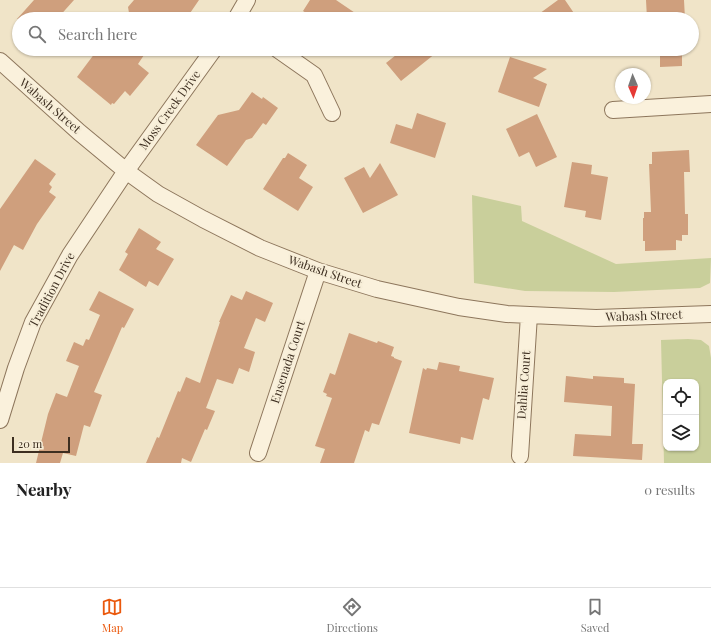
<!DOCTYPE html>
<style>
body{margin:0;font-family:"Playfair Display",serif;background:#f2f2f2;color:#222}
.controls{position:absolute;right:12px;bottom:12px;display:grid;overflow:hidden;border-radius:8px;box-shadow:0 1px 3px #0004}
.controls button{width:36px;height:36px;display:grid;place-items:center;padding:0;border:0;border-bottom:1px solid #e0e0e0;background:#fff;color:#222;font:20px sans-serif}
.compass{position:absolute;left:615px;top:68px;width:36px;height:36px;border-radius:50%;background:#fff;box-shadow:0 1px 3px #0004;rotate:178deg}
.scale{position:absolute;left:12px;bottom:10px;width:58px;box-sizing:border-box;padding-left:4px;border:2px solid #3d2e20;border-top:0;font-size:11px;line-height:14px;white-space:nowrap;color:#3d2e20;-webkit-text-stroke:3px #f7eed8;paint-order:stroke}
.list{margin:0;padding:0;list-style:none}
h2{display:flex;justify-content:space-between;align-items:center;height:52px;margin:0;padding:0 16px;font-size:17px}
h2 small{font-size:13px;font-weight:400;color:#767676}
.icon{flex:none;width:22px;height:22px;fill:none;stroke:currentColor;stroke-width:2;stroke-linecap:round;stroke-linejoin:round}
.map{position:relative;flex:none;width:711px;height:463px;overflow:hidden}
.search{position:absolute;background:#fff;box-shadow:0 1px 3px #0004;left:12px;right:12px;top:12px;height:44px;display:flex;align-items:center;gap:10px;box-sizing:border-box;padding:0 14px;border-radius:22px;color:#767676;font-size:15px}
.sheet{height:124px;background:#fff}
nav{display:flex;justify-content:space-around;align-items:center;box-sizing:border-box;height:56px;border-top:1px solid #e0e0e0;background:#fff;font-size:11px;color:#767676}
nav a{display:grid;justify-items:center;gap:2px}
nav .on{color:#ea580c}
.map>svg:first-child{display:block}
</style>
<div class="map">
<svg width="711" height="463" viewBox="0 0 711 463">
<rect width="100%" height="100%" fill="#f0e4c8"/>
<path fill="#c9cf9b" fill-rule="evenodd" d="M472,195L521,206L522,221L616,264L711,258L710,283L700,288L614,292L525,291L474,283Z
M688,339L701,340L709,346L711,358V463H664L661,340ZM666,382H696V448H666Z"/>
<path fill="#cf9f7d" d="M34,0H74L57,19H17Z
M134,0H199L186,19H130L128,7Z
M310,0H336L364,19H315L303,11Z
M558,0H565L578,19H532Z
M646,0H684L685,19H647Z
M98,49H148L138,64L149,73L130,96L125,91L114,104L112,103L111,105L77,77Z
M391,49H441L401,81L386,63L396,55Z
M660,49H682V66L660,67Z
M510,57L547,69L533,78L547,84L539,107L498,92Z
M252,92L262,99L263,97L278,108L266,125L263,123L252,138L246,140L227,166L196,145L218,115L239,110Z
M417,113L446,123L435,158L390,143L396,124L412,129Z
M537,114L557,157L536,167L529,152L519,157L506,129Z
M689,150L690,172H684L685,214H688V235H682V241L676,240V250L645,251V241H643V218H644V212H651L649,164H652V152Z
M288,153L307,165L299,178L313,187L298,211L263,189L283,158H285Z
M35,159L56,174L49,184L52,187L49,192L56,197L37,224L23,250L14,245L0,271V209Z
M572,162L592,165L591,174L608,177L601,220L585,217L586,211L564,207Z
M380,163L398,195L363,213L344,178L364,167L370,178Z
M139,228L161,242L156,249L174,259L158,286L149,281L146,287L119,270L128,254L125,252Z
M99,291L134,309L124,328L122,327L94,392L102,395L90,427L84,425L76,456L63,453L60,463H36L48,414L56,393L67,397L79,366L66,361L74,342L83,346L86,339L89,340L100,315L89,310Z
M246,291L273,303L265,322L256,318L244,348L255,352L249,372L239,368L233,384L217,379L206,408L215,411L207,430L205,429L191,462L182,458L181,463H146L157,437L159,438L178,391L180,392L186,377L200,383L220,322H219L231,295L242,300Z
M349,333L377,343L378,341L394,347L391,356L394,357V358L402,361L379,425L372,423L369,432L365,430L354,463H320L325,449L315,446L332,398L326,396L327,394L323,392L330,373L335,375Z
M439,362L460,366L459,371L494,378L489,400L483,398L473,440L461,437L460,444L409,433L423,368L426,370L427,368L437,370Z
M566,376L593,379V376L624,378V383L635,384L632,444H643L642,460L573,456L575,434L611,436L612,406L564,402Z"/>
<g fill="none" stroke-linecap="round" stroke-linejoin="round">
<g stroke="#8d765c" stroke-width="18">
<path id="street" d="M236,19L247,0
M277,49L314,75L332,113
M0,61L79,132L126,171L158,194L203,219L260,248L318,271L377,289L459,307L507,314L596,318L711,314
M613,110L711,104
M0,420L16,368L33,322L70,255L126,171L214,49
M258,453L318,271
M520,456L529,315"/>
</g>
<use href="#street" stroke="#faf1dc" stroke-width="16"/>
</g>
<g text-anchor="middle" stroke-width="4" stroke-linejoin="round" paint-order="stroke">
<g font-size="12" fill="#3d2e20" stroke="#f7eed8">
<text transform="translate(50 106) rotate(41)" y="4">Wabash Street</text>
<text transform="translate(170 110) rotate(-54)" y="4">Moss Creek Drive</text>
<text transform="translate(325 272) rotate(19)" y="4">Wabash Street</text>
<text transform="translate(52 290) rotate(-62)" y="4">Tradition Drive</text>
<text transform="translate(644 316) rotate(-2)" y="4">Wabash Street</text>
<text transform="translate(288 362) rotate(-72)" y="4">Ensenada Court</text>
<text transform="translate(524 385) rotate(-86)" y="4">Dahlia Court</text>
</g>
</g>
</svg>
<div class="controls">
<button><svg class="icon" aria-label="locate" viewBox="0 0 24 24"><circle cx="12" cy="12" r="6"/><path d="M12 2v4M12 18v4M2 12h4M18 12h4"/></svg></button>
<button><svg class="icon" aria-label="layers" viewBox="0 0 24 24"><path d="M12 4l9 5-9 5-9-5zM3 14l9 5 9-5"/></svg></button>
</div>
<svg class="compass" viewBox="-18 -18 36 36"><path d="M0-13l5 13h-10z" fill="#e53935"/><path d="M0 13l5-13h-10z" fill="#767676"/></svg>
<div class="scale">20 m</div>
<div class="search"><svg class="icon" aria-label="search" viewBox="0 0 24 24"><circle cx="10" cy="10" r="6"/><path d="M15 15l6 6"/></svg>Search here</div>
</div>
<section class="sheet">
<h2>Nearby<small>0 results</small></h2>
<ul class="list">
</ul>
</section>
<nav>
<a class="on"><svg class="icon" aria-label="map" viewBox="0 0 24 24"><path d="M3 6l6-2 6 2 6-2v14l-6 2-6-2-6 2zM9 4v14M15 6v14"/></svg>Map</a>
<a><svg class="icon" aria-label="directions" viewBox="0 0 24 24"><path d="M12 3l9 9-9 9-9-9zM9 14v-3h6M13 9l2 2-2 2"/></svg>Directions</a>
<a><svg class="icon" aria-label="saved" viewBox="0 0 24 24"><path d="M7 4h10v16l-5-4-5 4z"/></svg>Saved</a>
</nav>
